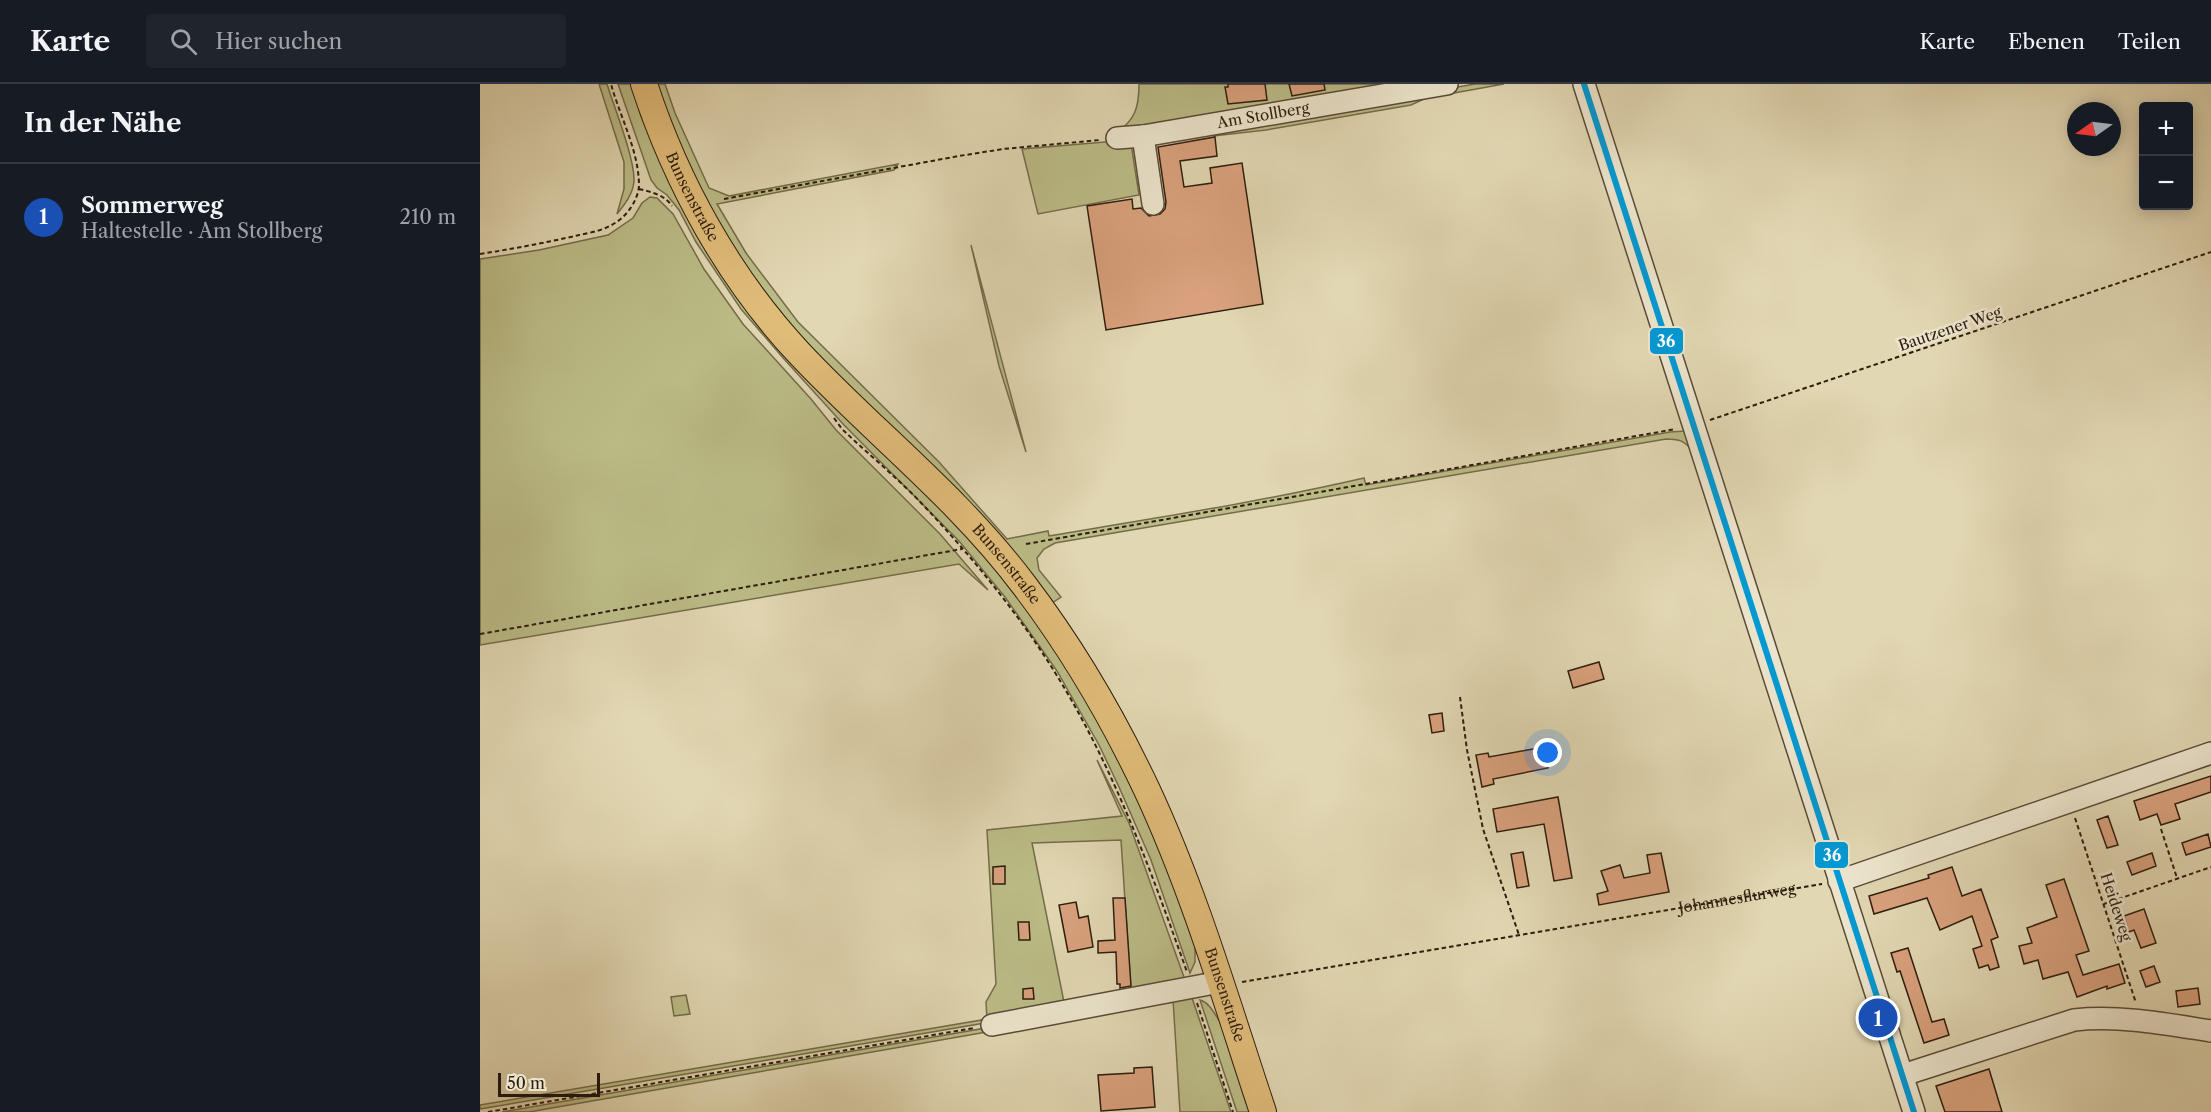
<!DOCTYPE html>
<html lang="de">
<meta charset="utf-8">
<style>
body{margin:0;font-family:"Libre Caslon Text",serif;background:#20242c;color:#f1f3f6}
.controls{position:absolute;right:18px;top:18px;display:grid;overflow:hidden;border-radius:6px;box-shadow:0 3px 15px #0003}
.controls button{width:54px;height:54px;display:grid;place-items:center;padding:0;border:0;border-bottom:2px solid #363941;background:#171b24;color:#f1f3f6;font:30px sans-serif}
.compass{position:absolute;left:1587px;top:18px;width:54px;height:54px;border-radius:50%;background:#171b24;box-shadow:0 3px 15px #0003;rotate:256deg}
.scale{position:absolute;left:18px;bottom:15px;width:102px;box-sizing:border-box;padding-left:6px;border:3px solid #2d1c0d;border-top:0;font-size:16px;line-height:21px;white-space:nowrap;color:#2d1c0d;-webkit-text-stroke:4px #ece5cd;paint-order:stroke}
.you{position:absolute;left:1068px;top:669px;width:21px;height:21px;margin:-15px;border:4px solid #fff;border-radius:50%;background:#1a73e8;box-shadow:0 0 0 9px #1a73e833}
.badge{display:grid;place-items:center;width:39px;height:39px;border-radius:50%;background:#7c3aed;color:#fff;font-size:20px;font-weight:700}
.pin{position:absolute;translate:-50% -50%;border:3px solid #fff;box-shadow:0 2px 6px #0006}
.list{margin:0;padding:0;list-style:none}
h2{display:flex;justify-content:space-between;align-items:center;height:78px;margin:0;padding:0 24px;font-size:26px}
h2 small{font-size:20px;font-weight:400;color:#9ea1a6}
.list li{display:grid;grid-template-columns:39px 1fr auto;gap:18px;align-items:center;box-sizing:border-box;height:108px;padding:0 24px;border-top:2px solid #363941}
.list b{display:block;font-size:22px;white-space:nowrap}
.list p{margin:0;font-size:20px;white-space:nowrap;color:#9ea1a6}
.list em{font-size:20px;font-style:normal;color:#9ea1a6}
.icon{flex:none;width:33px;height:33px;fill:none;stroke:currentColor;stroke-width:2;stroke-linecap:round;stroke-linejoin:round}
.map{position:relative;flex:none;width:1731px;height:1028px;overflow:hidden}
header{display:flex;align-items:center;gap:36px;box-sizing:border-box;height:84px;padding:0 30px;background:#171b24;border-bottom:2px solid #363941}
header strong{font-size:28px}
nav{display:flex;gap:33px;margin-inline-start:auto;font-size:21px}
.search{width:420px;height:54px;background:#20242c;display:flex;align-items:center;gap:15px;box-sizing:border-box;padding:0 21px;border-radius:6px;color:#9ea1a6;font-size:22px}
main{display:flex}
aside{flex:1;background:#171b24}
.map>svg:first-child{display:block}
</style>
<header>
<strong>Karte</strong>
<div class="search"><svg class="icon" aria-label="search" viewBox="0 0 24 24"><circle cx="10" cy="10" r="6"/><path d="M15 15l6 6"/></svg>Hier suchen</div>
<nav><a>Karte</a><a>Ebenen</a><a>Teilen</a></nav>
</header>
<main>
<aside>
<h2>In der Nähe<small></small></h2>
<ul class="list">
<li><span class="badge" style="background:#1a4fb4">1</span><div><b>Sommerweg</b><p>Haltestelle · Am Stollberg</p></div><em>210 m</em></li>
</ul>
</aside>
<div class="map">
<svg width="1731" height="1028" viewBox="0 0 1731 1028">
<rect width="100%" height="100%" fill="#e1d7b2"/>
<filter id="stains"><feTurbulence type="fractalNoise" baseFrequency=".00333" numOctaves="4"/><feColorMatrix values="0 0 0 0 .2 0 0 0 0 .09 0 0 0 0 .02 0 0 0 .5 -.17"/></filter>
<radialGradient id="worn" r=".72"><stop offset=".6" stop-color="#630" stop-opacity="0"/><stop offset="1" stop-color="#630" stop-opacity=".3"/></radialGradient>
<path fill="#bbbc87" stroke="#746c4a" stroke-width="1.5" d="M119,0H127C134,23 155,75 154,97C153,110 145,120 137,130L144,105V78Z
M138,0H151L161,32L191,102L229,168L424,386L508,474L564,547L625,645L679,762L715,861V878L710,889L671,776L639,703L619,661L577,587L525,513L479,457L364,341L304,275L261,225L216,158L199,126L187,111L177,104L171,96Z
M174,0H185L195,29L229,104L249,112L418,80L414,86L237,120L266,169L318,238L459,378L527,455L568,447L569,452C674,434 780,418 884,394L886,401L1190,348L1206,347L1211,365C1203,356 1198,355 1186,355L575,459L564,465L557,474L559,486L581,513L569,521L339,276L268,190L225,120Z
M659,0H933L636,48C656,37 659,21 659,0Z
M995,0H1024L946,14L931,21L786,46L734,52V45Z
M637,57L648,59L652,66L659,111L558,130L542,65Z
M170,113L177,114L193,130L224,185L263,240L331,315L356,346L460,450L508,506L479,480L0,561V175L59,166L128,151L153,134L162,119Z
M491,161L546,368L519,282Z
M617,676L649,739L705,896L651,907L641,756L552,759L585,923L518,946L49,1028H22L517,942V937L0,1025V1021L507,935L506,918L516,900L507,746L642,732Z
M206,911L210,930L194,932L191,913Z
M712,914L751,1028H700L693,915Z
M720,916C730,919 734,929 740,938L771,1028H757Z"/>
<path fill="#d9a17d" stroke="#2d1c0d" stroke-width="1.5" d="M748,0H785L787,16L748,20L745,3H748Z
M809,0H844L845,6L812,12Z
M735,53L737,72L700,77L704,103L732,99L730,84L762,79L783,220L626,246L607,122L652,115L653,125L661,124L669,132L680,130L685,125L686,118L678,63Z
M1119,578L1124,595L1093,604L1088,587Z
M962,629L964,647L952,649L949,631Z
M1064,663L1068,684L1013,695L1014,700L1002,703L996,671L1008,669L1009,673Z
M1731,692V708L1695,720L1700,735L1681,741L1677,730L1660,736L1654,717Z
M1078,713L1092,794L1074,797L1064,740L1017,748L1013,725Z
M1628,732L1638,761L1627,764L1617,736Z
M1728,750L1731,763L1706,771L1702,759Z
M1043,768L1049,802L1037,804L1031,770Z
M1181,769L1189,808L1119,821L1117,810L1128,807L1121,787L1140,781L1144,794L1170,789L1167,771Z
M1672,769L1676,782L1652,791L1647,778Z
M525,782V800H513V783Z
M1472,783L1482,812L1501,805L1518,853L1511,856L1519,883L1510,886L1508,881L1499,884L1493,865L1502,862L1492,832L1460,846L1447,814L1394,830L1389,812L1449,794L1448,791Z
M1584,795L1609,867L1596,871L1603,891L1639,880L1645,899L1627,905V902L1597,913L1588,888L1563,895L1558,876L1544,880L1539,862L1552,859L1547,844L1577,833L1566,801Z
M633,814H645L651,902L640,904V900H637L636,868L618,869V857L635,856Z
M596,818L599,834L608,832L613,863L588,868L579,821Z
M1664,825L1676,859L1661,864L1654,846L1649,848L1644,832Z
M538,838H549L550,856H539Z
M1428,864L1452,938L1464,935L1469,951L1444,959L1420,887L1417,888L1411,869Z
M1674,882L1680,898L1666,903L1660,887Z
M553,904L554,915H543V905Z
M1718,904L1720,920L1698,923L1696,907Z
M672,983L675,1023L621,1027L618,991L654,989V984Z
M1509,985L1522,1028H1465L1456,1002Z"/>
<g fill="none" stroke-linecap="round" stroke-linejoin="round">
<g stroke="#5a4b36" stroke-width="24">
<g id="minor">
<path d="M1104,0L1434,1028"/>
<path d="M663,52L673,120"/>
<path id="s2" d="M637,54L663,52L967,0"/>
<path d="M1359,797L1731,669"/>
<path d="M512,941L740,898"/>
<path d="M1423,991L1594,936C1640,931 1686,940 1731,947"/>
</g>
</g>
<g stroke="#2d1c0d" stroke-width="28">
<g id="major">
<path id="s3" d="M164,0C196,98 248,193 319,269C393,348 478,413 544,501C592,564 633,634 667,706C715,809 747,920 783,1028"/>
</g>
</g>
<g stroke="#2d1c0d" stroke-width="2" stroke-dasharray="4.5 3" stroke-linecap="butt">
<path d="M159,105C171,108 185,111 192,122"/>
<path d="M244,115L479,72L523,65L620,56"/>
<path d="M0,170C32,165 64,159 95,152C108,149 123,147 135,139C147,132 158,116 159,102C159,67 140,33 131,0"/>
<path d="M354,334L362,345C389,371 419,395 445,423C494,475 542,534 579,595C635,687 671,787 707,888"/>
<path d="M1230,336L1731,168"/>
<path d="M546,460L1196,345"/>
<path d="M0,550L482,465"/>
<path d="M980,613L987,666L1003,745L1039,851"/>
<path d="M1595,734L1656,919"/>
<path d="M1681,745L1697,794"/>
<path d="M1624,820L1731,783"/>
<path id="s1" d="M762,898L1342,800"/>
<path d="M717,919L753,1028"/>
<path d="M8,1028L494,944"/>
</g>
<use href="#minor" stroke="#ece5cd" stroke-width="21"/>
<use href="#major" stroke="#e0bc79" stroke-width="26"/>
<g stroke="#ece5cd" stroke-width="10">
<path id="bus-1" d="M1104,0L1434,1028"/>
</g>
<use href="#bus-1" stroke="#0299d4" stroke-width="6"/>
</g>
<g text-anchor="middle" stroke-width="5" stroke-linejoin="round" paint-order="stroke">
<g font-size="15" fill="#2d1c0d" stroke="#ece5cd">
<text dy="5" stroke="none"><textPath href="#s2" startOffset="148">Am Stollberg</textPath></text>
<text dy="5" stroke="none"><textPath href="#s3" startOffset="123">Bunsenstraße</textPath></text>
<text transform="translate(1470 245) rotate(-19)" y="5">Bautzener Weg</text>
<text dy="5" stroke="none"><textPath href="#s3" startOffset="609">Bunsenstraße</textPath></text>
<text dy="5" stroke="none"><textPath href="#s1" startOffset="502">Johannesflurweg</textPath></text>
<text transform="translate(1636 823) rotate(72)" y="5">Heideweg</text>
<text dy="5" stroke="none"><textPath href="#s3" startOffset="1095">Bunsenstraße</textPath></text>
</g>
</g>
<g stroke="#ece5cd" stroke-width="2">
<rect x="1169" y="243" width="35" height="28" rx="6" fill="#0299d4"/>
<rect x="1334" y="757" width="35" height="28" rx="6" fill="#0299d4"/>
</g>
<g font-size="16" text-anchor="middle" font-weight="bold" fill="#fff">
<text x="1186" y="263">36</text>
<text x="1352" y="777">36</text>
</g>
<rect width="100%" height="100%" filter="url(#stains)"/>
<rect width="100%" height="100%" fill="url(#worn)"/>
</svg>
<div class="controls">
<button>+</button>
<button>−</button>
</div>
<svg class="compass" viewBox="-18 -18 36 36"><path d="M0-13l5 13h-10z" fill="#e53935"/><path d="M0 13l5-13h-10z" fill="#9ea1a6"/></svg>
<div class="scale">50 m</div>
<div class="you"></div>
<div class="pin badge" style="left:1398px;top:934px;background:#1a4fb4">1</div>
</div>
</main>
